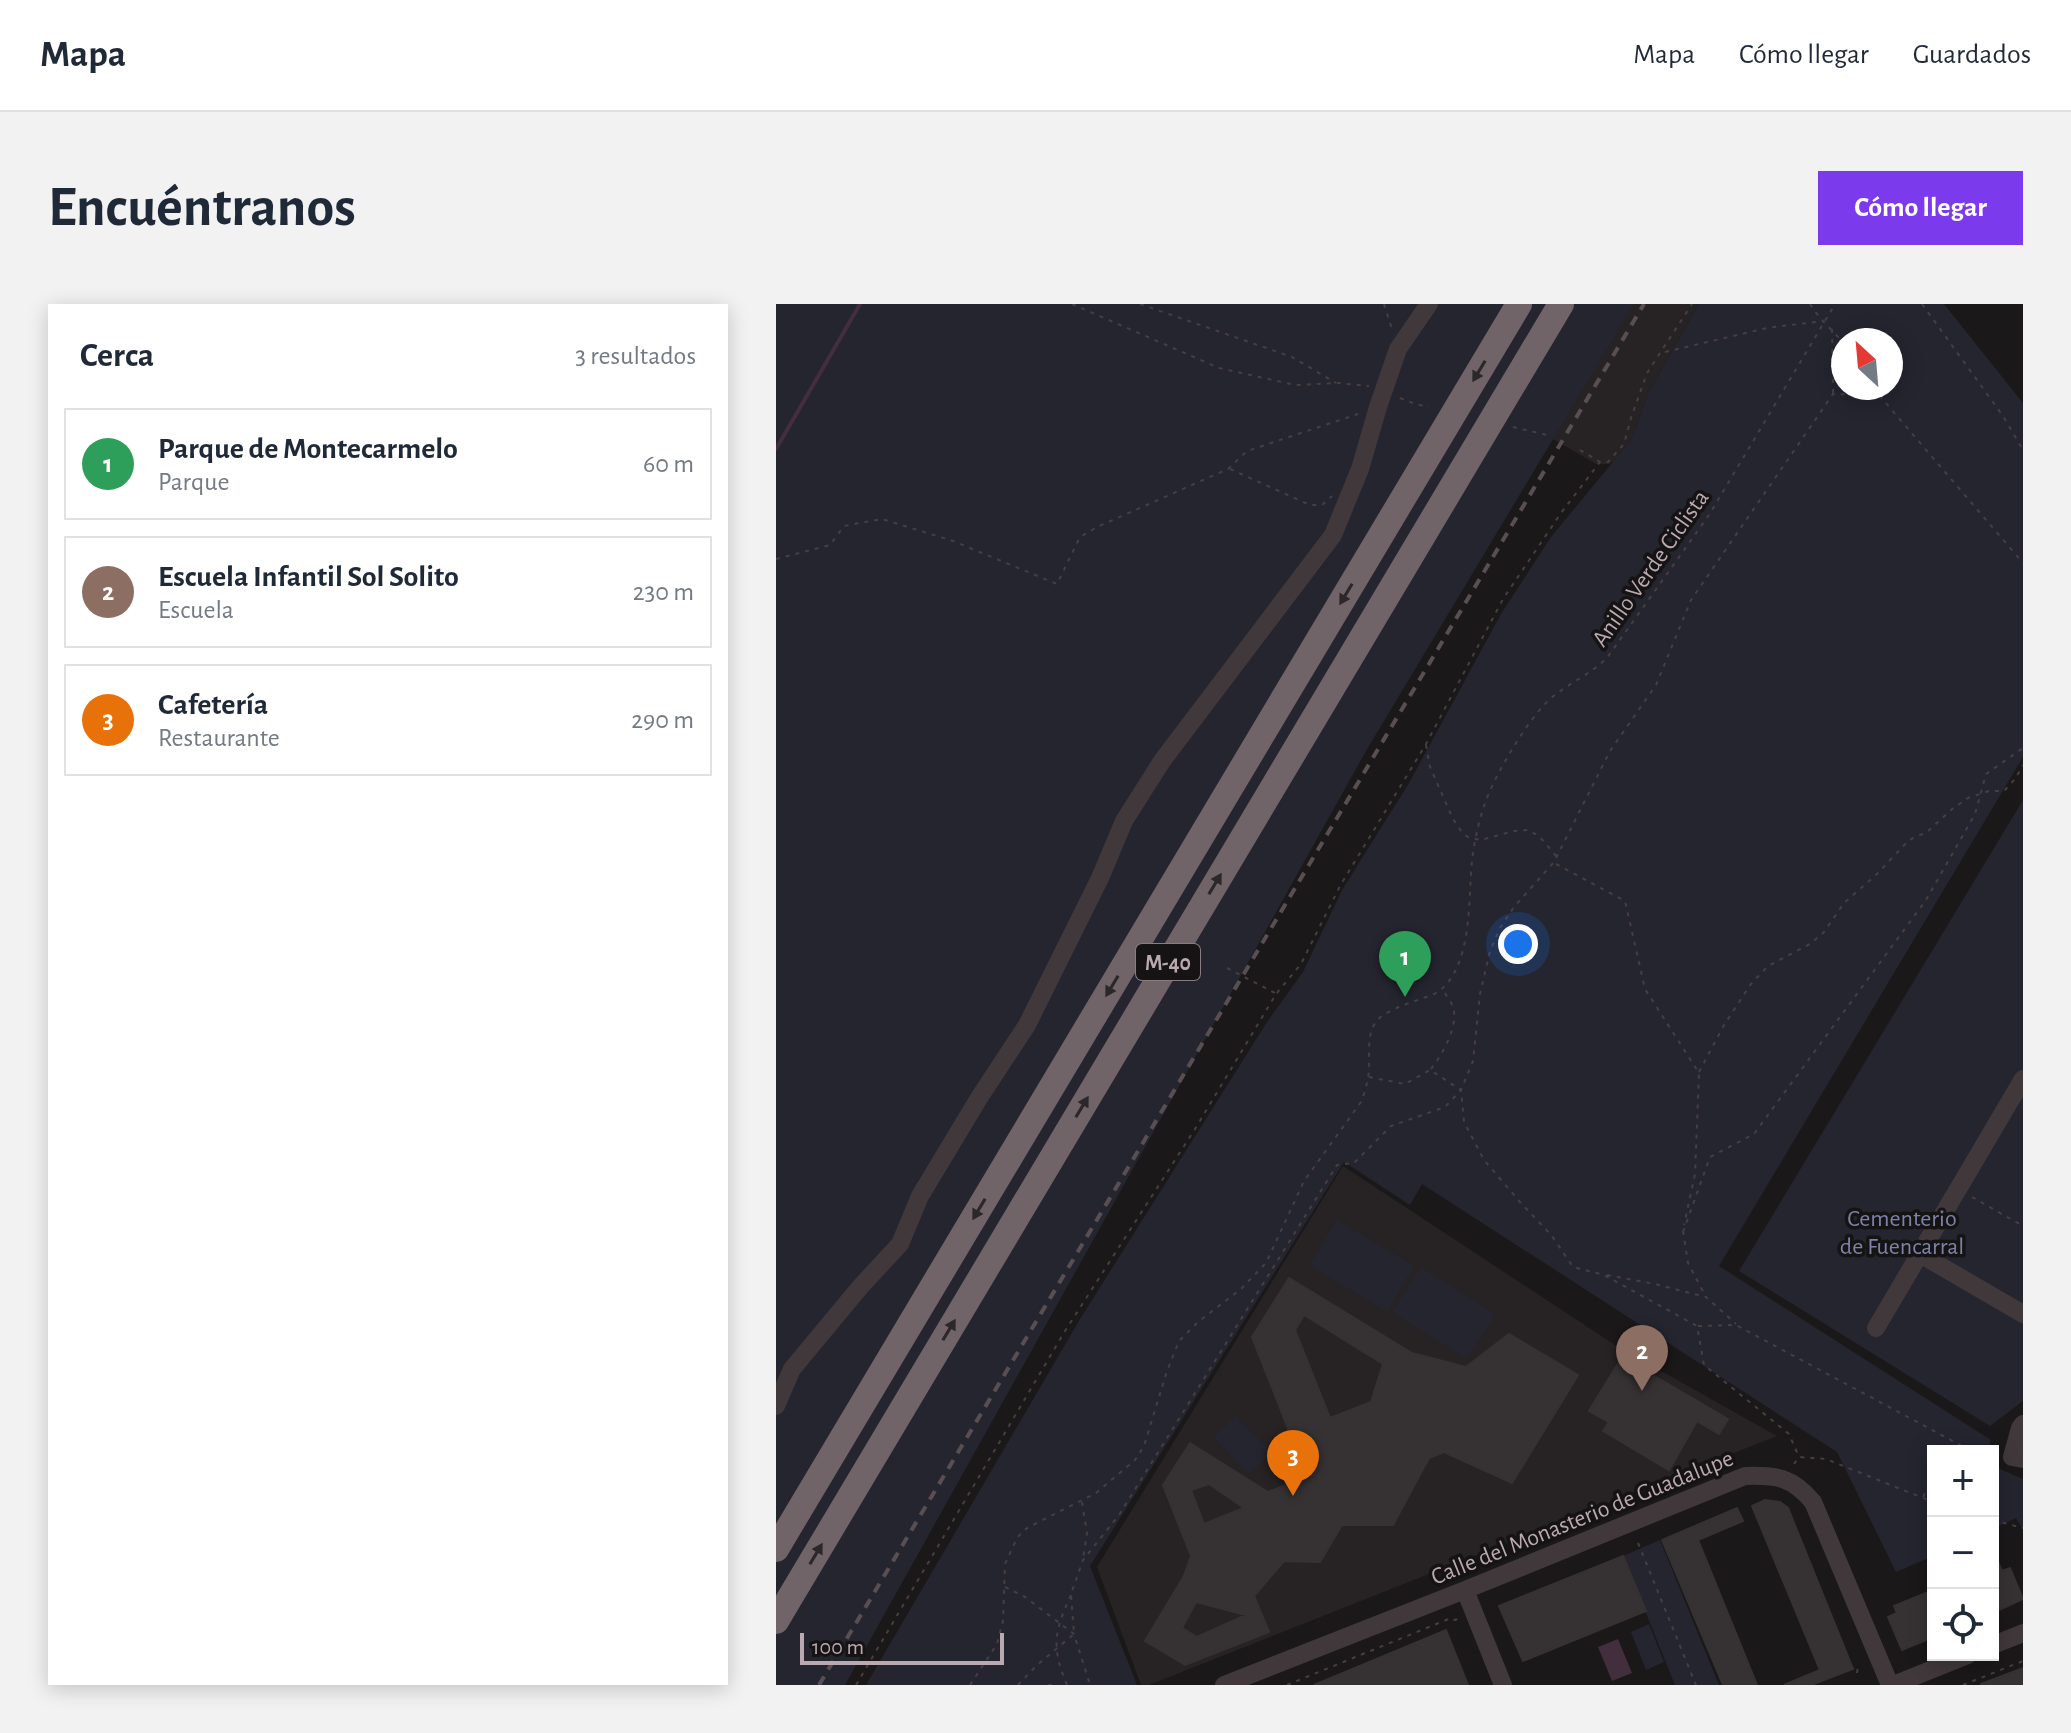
<!DOCTYPE html>
<html lang="es">
<meta charset="utf-8">
<style>
body{margin:0;font-family:"Alegreya Sans",sans-serif;background:#f2f2f3;color:#1f2937}
.controls{position:absolute;right:24px;bottom:24px;display:grid;overflow:hidden;border-radius:0px;box-shadow:0 4px 20px #0003}
.controls button{width:72px;height:72px;display:grid;place-items:center;padding:0;border:0;border-bottom:2px solid #e0e1e3;background:#fff;color:#1f2937;font:40px sans-serif}
.compass{position:absolute;left:1055px;top:24px;width:72px;height:72px;border-radius:50%;background:#fff;box-shadow:0 4px 20px #0003;rotate:334deg}
.scale{position:absolute;left:24px;bottom:20px;width:204px;box-sizing:border-box;padding-left:8px;border:4px solid #bba9b1;border-top:0;font-size:22px;line-height:28px;white-space:nowrap;color:#bba9b1;-webkit-text-stroke:6px #151313;paint-order:stroke}
.you{position:absolute;left:742px;top:640px;width:28px;height:28px;margin:-20px;border:6px solid #fff;border-radius:50%;background:#1a73e8;box-shadow:0 0 0 12px #1a73e833}
.badge{display:grid;place-items:center;width:52px;height:52px;border-radius:50%;background:#7c3aed;color:#fff;font-size:26px;font-weight:700}
.pin{position:absolute;translate:-50% -66px;filter:drop-shadow(0 2px 4px #0008)}
.pin::after{content:'';position:absolute;top:42px;width:28px;height:24px;background:inherit;clip-path:polygon(0 0,100% 0,50% 100%)}
.list{margin:0;padding:0;list-style:none}
h2{display:flex;justify-content:space-between;align-items:center;height:104px;margin:0;padding:0 32px;font-size:34px}
h2 small{font-size:26px;font-weight:400;color:#747a83}
.list li{display:grid;grid-template-columns:52px 1fr auto;gap:24px;align-items:center;box-sizing:border-box;height:112px;margin:0 16px 16px;padding:0 16px;border:2px solid #e0e1e3;border-radius:0px}
.list b{display:block;font-size:30px;white-space:nowrap}
.list p{margin:0;font-size:26px;white-space:nowrap;color:#747a83}
.list em{font-size:26px;font-style:normal;color:#747a83}
.icon{flex:none;width:44px;height:44px;fill:none;stroke:currentColor;stroke-width:2;stroke-linecap:round;stroke-linejoin:round}
.map{position:relative;flex:none;width:1247px;height:1381px;overflow:hidden;border-radius:0px}
header{display:flex;align-items:center;gap:48px;box-sizing:border-box;height:112px;padding:0 40px;background:#fff;border-bottom:2px solid #e0e1e3}
header strong{font-size:38px}
nav{display:flex;gap:44px;margin-inline-start:auto;font-size:28px}
.intro{display:flex;align-items:center;justify-content:space-between;box-sizing:border-box;height:192px;padding:0 48px}
h1{margin:0;font-size:56px}
.button{padding:20px 36px;border-radius:0px;background:#7c3aed;color:#fff;font-size:28px;font-weight:700}
main{display:flex;gap:48px;padding:0 48px}
aside{flex:1;background:#fff;border-radius:0px;box-shadow:0 4px 20px #0003}
.map>svg:first-child{display:block}
</style>
<header>
<strong>Mapa</strong>
<nav><a>Mapa</a><a>Cómo llegar</a><a>Guardados</a></nav>
</header>
<div class="intro"><h1>Encuéntranos</h1><a class="button">Cómo llegar</a></div>
<main>
<aside>
<h2>Cerca<small>3 resultados</small></h2>
<ul class="list">
<li><span class="badge" style="background:#2e9e5b">1</span><div><b>Parque de Montecarmelo</b><p>Parque</p></div><em>60 m</em></li>
<li><span class="badge" style="background:#8d6e63">2</span><div><b>Escuela Infantil Sol Solito</b><p>Escuela</p></div><em>230 m</em></li>
<li><span class="badge" style="background:#e8710a">3</span><div><b>Cafetería</b><p>Restaurante</p></div><em>290 m</em></li>
</ul>
</aside>
<div class="map">
<svg width="1247" height="1381" viewBox="0 0 1247 1381">
<rect width="100%" height="100%" fill="#1a1818"/>
<path fill="#272324" d="M822,0H923L873,87L855,136L838,157L833,160H820L770,131Z
M567,862L839,1041L1001,1132L373,1381H365L321,1263Z"/>
<path fill="#252530" fill-rule="evenodd" d="M0,0H858L590,447L69,1381H0Z
M923,0H1168L1247,99V453L943,962L1215,1136L1211,1147H1157V1252L1120,1268L1061,1148L646,880L634,901L568,858L314,1262L361,1381H90L304,1015L491,718L527,668L566,586L633,479L725,310L775,233L855,136L873,87ZM1067,36H1115V84H1067Z
M1247,496V1097L1214,1122L963,967Z
M561,916L638,962L611,1008L533,961Z
M645,963L719,1011L691,1055L616,1008Z
M460,1112L496,1149L473,1170L437,1133Z
M1217,1162L1247,1175V1226L1240,1214L1217,1225Z
M884,1236L943,1381H899L847,1252Z
M873,1320L888,1358L870,1366L855,1328Z"/>
<path fill="#422e3c" d="M842,1335L856,1369L836,1377L822,1343Z"/>
<g fill="none" stroke-linecap="round" stroke-linejoin="round">
<path stroke="#422e3c" stroke-width="4" d="M0,145L84,0"/>
</g>
<path fill="#363233" stroke="#363132" stroke-width="2" fill-rule="evenodd" d="M513,974L636,1049L690,1063L733,1030L802,1071L736,1179L668,1148L653,1154L617,1221H566L544,1258L508,1257L478,1292L493,1328L409,1361L369,1337L408,1272L415,1252L387,1181L414,1139L492,1188L525,1175L523,1152L476,1033ZM528,1011L607,1060L595,1098L554,1114L519,1026ZM433,1180L468,1204L428,1220L415,1186ZM420,1298L470,1311L421,1333L406,1324Z
M846,1053L952,1115L943,1130L921,1117L893,1166L827,1127L833,1118L813,1107Z
M989,1196L1004,1198L1012,1204L1077,1365L1035,1381H1008L1044,1366L976,1202Z
M961,1204L967,1217L922,1236L981,1381H947L886,1236Z
M1217,1247L1226,1267L1234,1264L1247,1295L1217,1309Z
M847,1252L870,1307L747,1357L723,1302Z
M1157,1286V1333L1126,1346L1112,1313L1121,1309L1118,1302Z
M670,1326L692,1381H538Z
M1247,1364V1381H1205V1380Z"/>
<g fill="none" stroke-linecap="round" stroke-linejoin="round">
<path stroke="#473e42" stroke-width="2" stroke-dasharray="4 6" stroke-linecap="butt" d="M296,0L443,64L519,81L561,79L593,82
M364,0L516,53L560,79
M608,0L616,25
M1034,0C1042,14 1057,26 1067,39
M1146,0L1227,112L1247,146
M1056,25L1057,89
M889,48L991,24L1047,17
M1097,84L1247,259
M624,94L642,101L653,102
M737,123L771,131
M804,146L824,158H832L848,140L855,114L871,69L916,0
M454,165L534,201H546L556,192
M0,255L54,241L68,222L106,215L177,237L281,280L304,233L321,223L452,165L471,147L582,110
M650,441L654,463L677,515L687,530L694,534L705,536L738,527L752,526L763,532L781,553
M780,560L849,597L869,685L923,769L919,870L908,921
M451,664L499,689
M655,765C666,751 683,722 677,703C675,697 670,691 666,685
M923,768L948,721L975,680L992,662L1034,640L1048,628L1068,599L1100,571L1133,536L1151,528L1175,506L1192,494L1213,487H1228L1239,475L1247,461
M593,773L629,780L654,766L685,786L688,818L708,856L744,898L776,932L797,963L828,971L921,1022L928,1061L1013,1130L1023,1153
M1196,893L1247,922
M907,927L912,959L930,993
M907,928L934,853L978,830L1150,596L1199,510L1210,470L1247,444
M831,971L879,980L930,993L960,1020
M922,1022L960,1021L1186,1142
M1181,1147L1186,1142L1207,1147
M1018,1160L1023,1153L1050,1155L1157,1198
M1147,1193L1157,1173
M306,1198L311,1229L307,1255
M1217,1216L1247,1224
M862,1239L920,1381
M229,1283L249,1293L298,1330L314,1381
M1081,1369L1082,1361
M80,1381L289,1027L419,825L500,690L525,660L564,582L650,440L727,295L785,209L824,158
M194,1381L221,1340L227,1317L229,1260L241,1234L248,1226L257,1221L320,1189L359,1156L368,1142L391,1067L403,1037L422,1018L465,985L490,959L528,877L585,798C589,788 592,777 593,766C594,748 589,724 606,712C622,701 642,697 660,689C697,666 692,596 696,557C698,539 702,520 708,502C717,474 750,418 772,397C790,380 814,371 831,354L933,211L1059,0
M242,1381L260,1362L298,1330L295,1290L307,1256L343,1211L561,861L578,859L615,822L669,803L685,786L697,757L704,690L714,647L724,624L738,603L778,558L834,447L880,381L915,296L1057,90L1102,91
M272,1381H276
M291,1381C275,1343 278,1328 295,1291
M511,1381L675,1314L679,1316L684,1314
M1187,1381L1247,1357"/>
<path stroke="#40383b" stroke-width="18" d="M1144,950L1247,1010
M1100,1024L1247,775
M0,1102L16,1065L85,982L124,940L144,892L203,794L251,721L324,574L348,517L386,457L557,231L584,165L602,103L622,45L653,0
M1247,1120L1244,1124L1236,1153L1247,1155
M689,1286L727,1381
M1217,1341L1247,1329
M448,1381L689,1286L969,1172C1001,1171 1016,1173 1037,1198L1114,1381
M1117,1381L1192,1351"/>
<path stroke="#716469" stroke-width="26" d="M0,1245L743,0
M0,1317L785,0"/>
<path stroke="#594f53" stroke-width="4" stroke-dasharray="10 8" stroke-linecap="butt" d="M43,1381L868,0"/>
</g>
<defs><path id="oneway-solid" d="M-6-.8H1V-3.2L6.5 0L1 3.2V.8H-6Z" transform="scale(2)"/></defs>
<g fill="#2c2728">
<use href="#oneway-solid" transform="translate(703 67) rotate(121)"/>
<use href="#oneway-solid" transform="translate(570 290) rotate(121)"/>
<use href="#oneway-solid" transform="translate(439 580) rotate(-59)"/>
<use href="#oneway-solid" transform="translate(336 682) rotate(121)"/>
<use href="#oneway-solid" transform="translate(306 803) rotate(-59)"/>
<use href="#oneway-solid" transform="translate(203 905) rotate(121)"/>
<use href="#oneway-solid" transform="translate(173 1026) rotate(-59)"/>
<use href="#oneway-solid" transform="translate(40 1250) rotate(-59)"/>
</g>
<g text-anchor="middle" stroke-width="7" stroke-linejoin="round" paint-order="stroke">
<rect fill="#151313" stroke="#897c82" stroke-width="2" x="360" y="640" width="64" height="36" rx="6"/>
<g font-size="22" font-weight="bold" fill="#bba9b1">
<text x="392" y="666">M-40</text>
</g>
<g font-size="24" fill="#bba9b1" stroke="#151313">
<text transform="translate(874 264) rotate(-55)" y="8">Anillo Verde Ciclista</text>
<text transform="translate(806 1213) rotate(-22)" y="8">Calle del Monasterio de Guadalupe</text>
</g>
<g font-size="24" fill="#7e82a8" stroke="#151313">
<text x="1126" y="922">Cementerio<tspan x="1126" dy="28">de Fuencarral</tspan></text>
</g>
</g>
</svg>
<div class="controls">
<button>+</button>
<button>−</button>
<button><svg class="icon" aria-label="locate" viewBox="0 0 24 24"><circle cx="12" cy="12" r="6"/><path d="M12 2v4M12 18v4M2 12h4M18 12h4"/></svg></button>
</div>
<svg class="compass" viewBox="-18 -18 36 36"><path d="M0-13l5 13h-10z" fill="#e53935"/><path d="M0 13l5-13h-10z" fill="#747a83"/></svg>
<div class="scale">100 m</div>
<div class="you"></div>
<div class="pin badge" style="left:629px;top:693px;background:#2e9e5b">1</div>
<div class="pin badge" style="left:866px;top:1087px;background:#8d6e63">2</div>
<div class="pin badge" style="left:517px;top:1192px;background:#e8710a">3</div>
</div>
</main>
